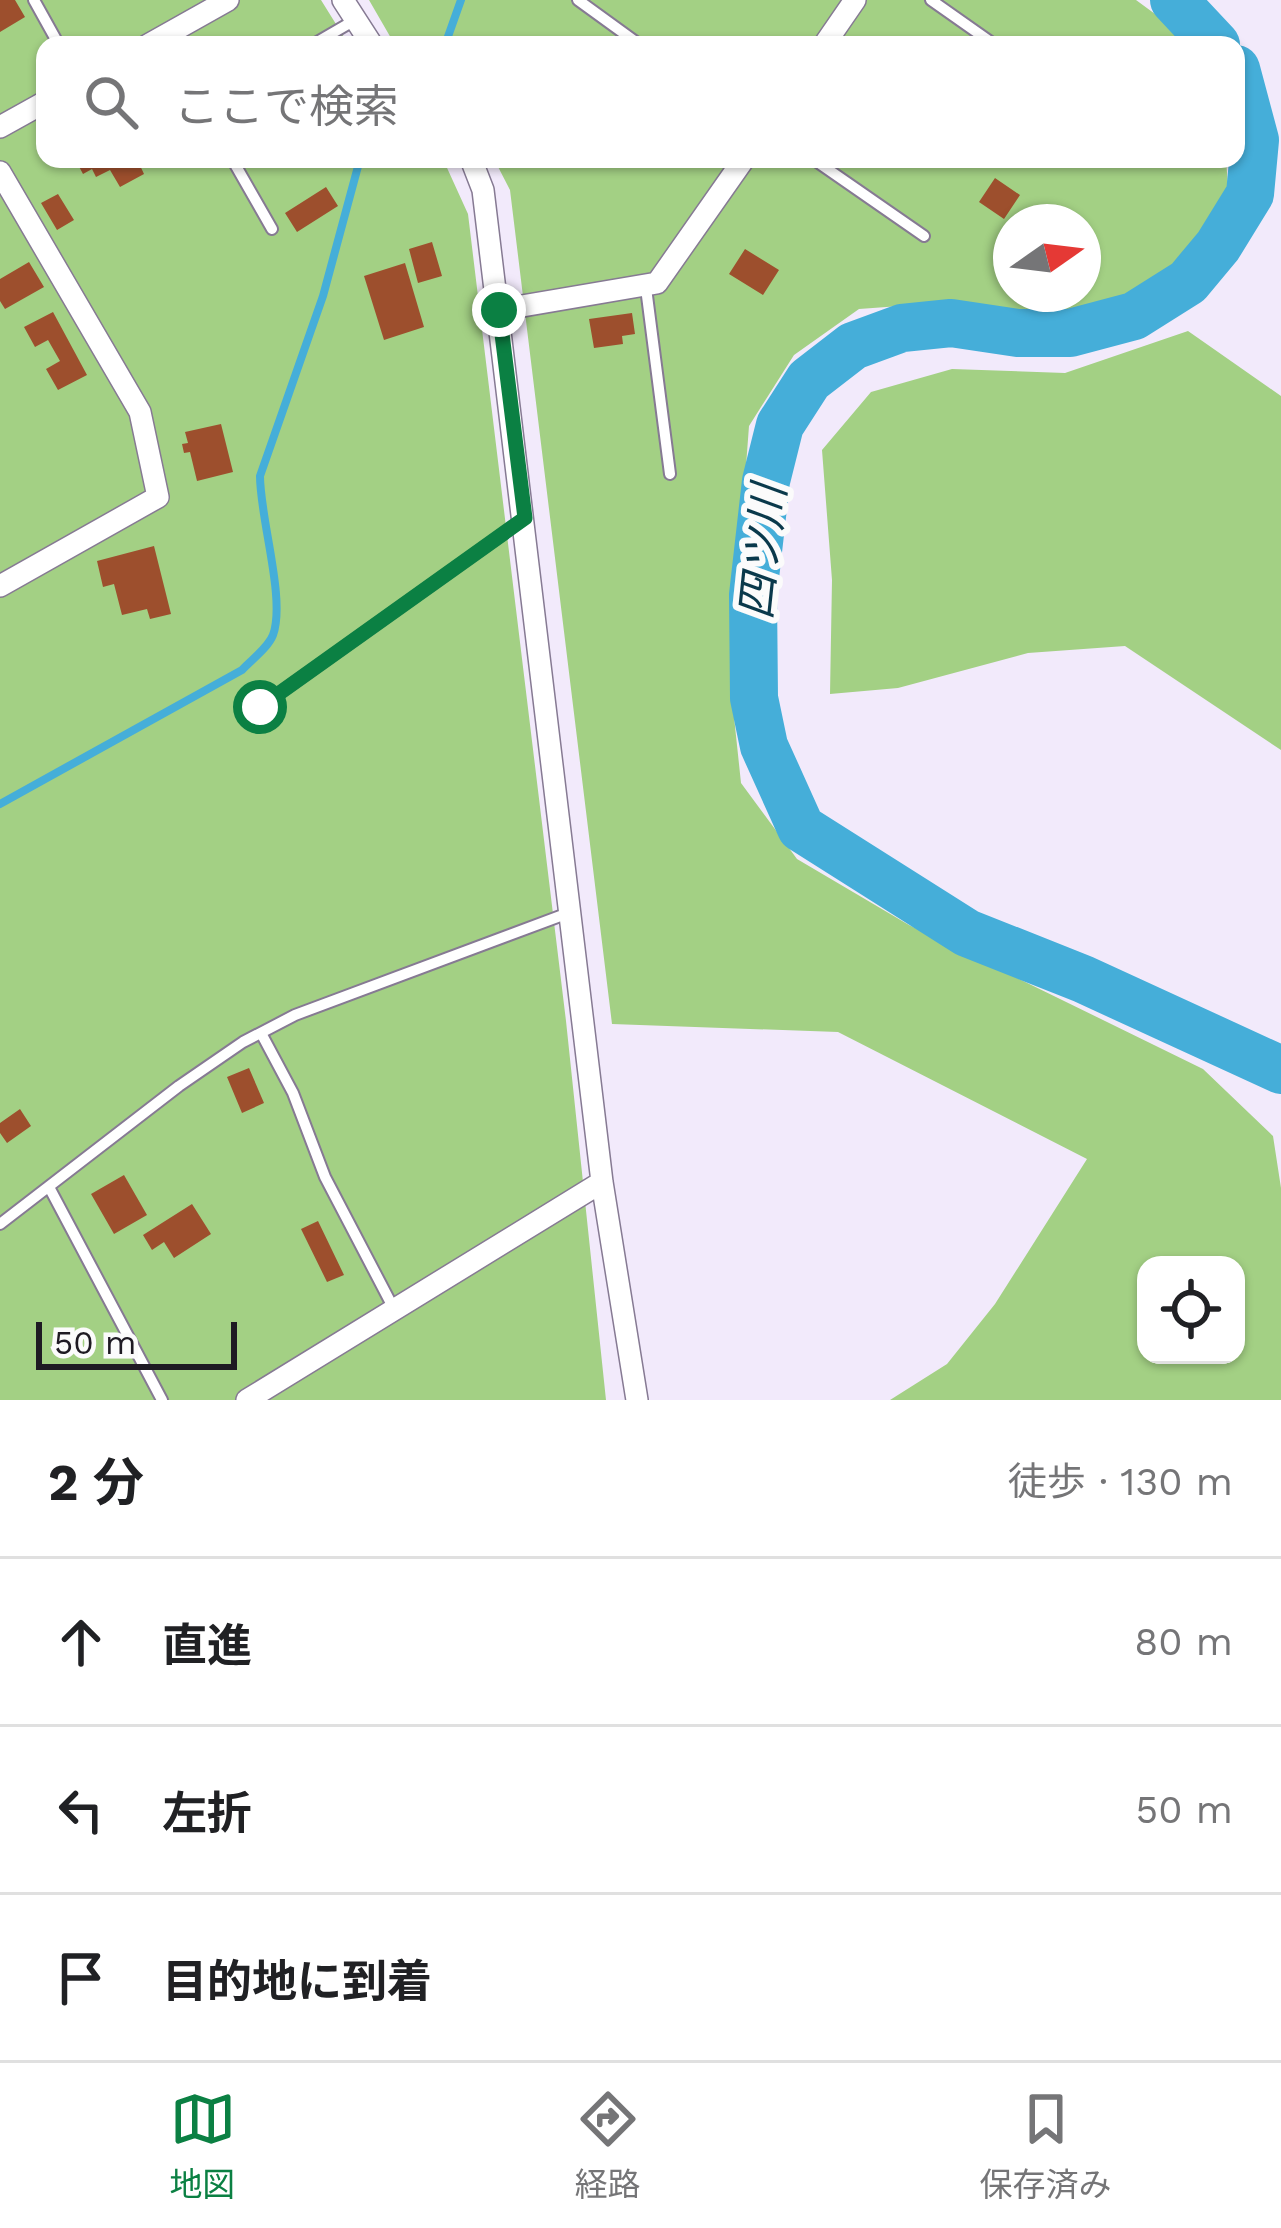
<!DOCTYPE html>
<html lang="ja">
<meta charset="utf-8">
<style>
body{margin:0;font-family:"Work Sans","Noto Sans JP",sans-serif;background:#f6f6f6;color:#202124}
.controls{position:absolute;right:36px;bottom:36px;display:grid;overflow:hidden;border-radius:24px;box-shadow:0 3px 9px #0004}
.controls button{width:108px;height:108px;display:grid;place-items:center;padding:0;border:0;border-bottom:3px solid #e0e0e0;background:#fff;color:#202124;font:60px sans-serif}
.compass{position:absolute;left:993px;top:204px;width:108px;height:108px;border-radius:50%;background:#fff;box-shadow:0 3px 9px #0004;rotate:76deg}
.scale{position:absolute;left:36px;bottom:30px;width:201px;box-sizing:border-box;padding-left:12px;border:6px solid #1e1a23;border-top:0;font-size:33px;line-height:42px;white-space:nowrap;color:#1e1a23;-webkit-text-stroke:9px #fbfbfb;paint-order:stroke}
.stop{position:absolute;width:36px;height:36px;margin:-27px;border:9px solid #0b8043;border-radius:50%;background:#fff}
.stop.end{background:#0b8043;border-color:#fff;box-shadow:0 3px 12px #0008}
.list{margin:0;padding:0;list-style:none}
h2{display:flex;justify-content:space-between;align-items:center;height:156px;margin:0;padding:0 48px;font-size:51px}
h2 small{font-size:39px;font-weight:400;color:#757577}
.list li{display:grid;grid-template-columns:78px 1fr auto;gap:36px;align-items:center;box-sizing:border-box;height:168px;padding:0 48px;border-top:3px solid #e0e0e0}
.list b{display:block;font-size:45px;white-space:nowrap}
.list em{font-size:39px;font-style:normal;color:#757577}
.icon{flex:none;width:66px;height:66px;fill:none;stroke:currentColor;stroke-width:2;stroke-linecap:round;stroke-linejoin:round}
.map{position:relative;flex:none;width:1281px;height:1400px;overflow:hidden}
.search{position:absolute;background:#fff;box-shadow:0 3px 9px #0004;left:36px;right:36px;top:36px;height:132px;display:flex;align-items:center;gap:30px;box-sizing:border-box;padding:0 42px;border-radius:24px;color:#757577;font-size:45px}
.sheet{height:660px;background:#fff}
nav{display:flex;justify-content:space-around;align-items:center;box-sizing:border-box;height:168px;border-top:3px solid #e0e0e0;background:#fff;font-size:33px;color:#757577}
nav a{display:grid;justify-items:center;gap:6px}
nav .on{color:#0b8043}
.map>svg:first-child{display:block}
</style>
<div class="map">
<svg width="1281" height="1400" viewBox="0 0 1281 1400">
<rect width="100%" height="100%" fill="#f2eafb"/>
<path fill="#a3d084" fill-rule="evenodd" d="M0,0H321L349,45H45V159H443L468,214L566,1021L606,1400H0Z
M369,0H1136L1170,25L1186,45H395Z
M494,159H1226L1228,186L1196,241L1169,273L1135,297L1048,320L955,302L859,309L794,355L749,426L730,679L741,783L797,859L909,925L1203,1069L1273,1136L1281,1188V1400H890L947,1364L995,1304L1087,1159L838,1032L612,1024L510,190ZM1011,222H1083V294H1011ZM1146,1265H1236V1355H1146Z
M1188,331L1281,396V750L1125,646L1028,653L898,688L830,694L832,580L822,450L871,392L952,369L1065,373Z"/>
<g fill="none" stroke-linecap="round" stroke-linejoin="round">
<path stroke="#45aed9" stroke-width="8" d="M445,45L461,0
M0,804L242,670C251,660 268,648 273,635C286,599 260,519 260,476L323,296L360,159"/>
<path stroke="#45aed9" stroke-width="48" d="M1174,0L1216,45
M1236,69L1255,140L1250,194L1218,246L1188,282L1134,316L1070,333H1018L951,323L902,328L853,346L809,380L780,425L766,481L753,595L754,698L764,746L801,828L967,933L1083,979L1281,1070"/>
</g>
<path fill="#9d4f2d" d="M0,0H15L25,17L0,32Z
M75,159H137L144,174L120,187L110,170L96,177L92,169L83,174Z
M995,178L1020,195L1004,219L979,202Z
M326,187L338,206L297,232L285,213Z
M58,194L74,220L57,230L41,203Z
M432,242L442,276L418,283L409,249Z
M745,249L779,270L763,295L729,274Z
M29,262L44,287L5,309L0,301V279Z
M405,263L424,327L384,340L364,276Z
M53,312L87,375L58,390L46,369L60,361L48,340L35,347L24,327Z
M632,313L635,334L622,336L623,344L594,348L589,319Z
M221,424L233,472L197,481L190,452L184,453L182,444L188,443L185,432Z
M154,546L171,614L150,619L147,609L122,615L114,584L103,587L97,561Z
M249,1068L264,1103L242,1113L227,1077Z
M20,1109L31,1126L7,1143L0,1133V1123Z
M124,1175L147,1215L114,1234L91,1194Z
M192,1204L211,1234L174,1258L164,1242L152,1250L143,1235Z
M318,1221L344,1275L327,1282L301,1229Z"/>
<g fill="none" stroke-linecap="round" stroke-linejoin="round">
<g stroke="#867a93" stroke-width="14">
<path id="lane" d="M34,0L59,45
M578,0L640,45
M931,0L995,45
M312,45L355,20
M232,159L272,229
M813,159L924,236
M646,288L670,474
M260,707L521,521
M261,1033L293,1093L325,1177L394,1309
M49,1187L162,1400
M0,1224L179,1086L243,1042L295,1015L571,912"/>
</g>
<g stroke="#867a93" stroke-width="24">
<path id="street" d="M343,0L372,45
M148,45L228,0
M824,45L855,0
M0,127L45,102
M471,159L483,190L602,1182L637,1400
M0,172L140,412L158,497L0,586
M499,310L657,283L744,159
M247,1400L602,1182"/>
</g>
<use href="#lane" stroke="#fff" stroke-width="10"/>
<use href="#street" stroke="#fff" stroke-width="21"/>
</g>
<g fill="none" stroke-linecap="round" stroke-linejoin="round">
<path stroke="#0b8043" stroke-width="15" d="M260,707L525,518L499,310"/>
</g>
<g text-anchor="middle" stroke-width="12" stroke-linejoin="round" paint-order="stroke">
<g font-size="45" font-style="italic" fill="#0a394b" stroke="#fbfbfb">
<text transform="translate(762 552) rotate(-84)" y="16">四ツ川</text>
</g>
</g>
</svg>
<div class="controls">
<button><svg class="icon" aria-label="locate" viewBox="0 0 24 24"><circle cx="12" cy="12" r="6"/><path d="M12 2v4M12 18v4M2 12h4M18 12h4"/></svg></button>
</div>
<svg class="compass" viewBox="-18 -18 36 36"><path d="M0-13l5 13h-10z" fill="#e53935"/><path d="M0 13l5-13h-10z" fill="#757577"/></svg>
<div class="scale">50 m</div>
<div class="stop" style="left:260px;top:707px"></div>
<div class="stop end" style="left:499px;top:310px"></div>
<div class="search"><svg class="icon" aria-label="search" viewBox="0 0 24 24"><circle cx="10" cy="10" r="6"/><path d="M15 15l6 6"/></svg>ここで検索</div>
</div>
<section class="sheet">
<h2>2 分<small>徒歩 · 130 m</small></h2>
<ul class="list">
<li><svg class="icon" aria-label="ahead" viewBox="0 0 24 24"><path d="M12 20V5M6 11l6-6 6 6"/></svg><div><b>直進</b></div><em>80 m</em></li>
<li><svg class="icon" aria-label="left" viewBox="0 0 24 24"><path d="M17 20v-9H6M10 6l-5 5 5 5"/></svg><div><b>左折</b></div><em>50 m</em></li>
<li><svg class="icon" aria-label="arrive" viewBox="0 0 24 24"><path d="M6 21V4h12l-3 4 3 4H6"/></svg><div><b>目的地に到着</b></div></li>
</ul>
</section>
<nav>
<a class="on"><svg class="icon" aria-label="map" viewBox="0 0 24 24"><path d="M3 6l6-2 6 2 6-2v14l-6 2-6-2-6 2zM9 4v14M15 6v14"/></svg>地図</a>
<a><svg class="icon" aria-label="directions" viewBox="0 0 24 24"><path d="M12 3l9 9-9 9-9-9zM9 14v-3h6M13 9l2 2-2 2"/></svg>経路</a>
<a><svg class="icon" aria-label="saved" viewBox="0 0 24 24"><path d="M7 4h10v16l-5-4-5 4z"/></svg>保存済み</a>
</nav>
